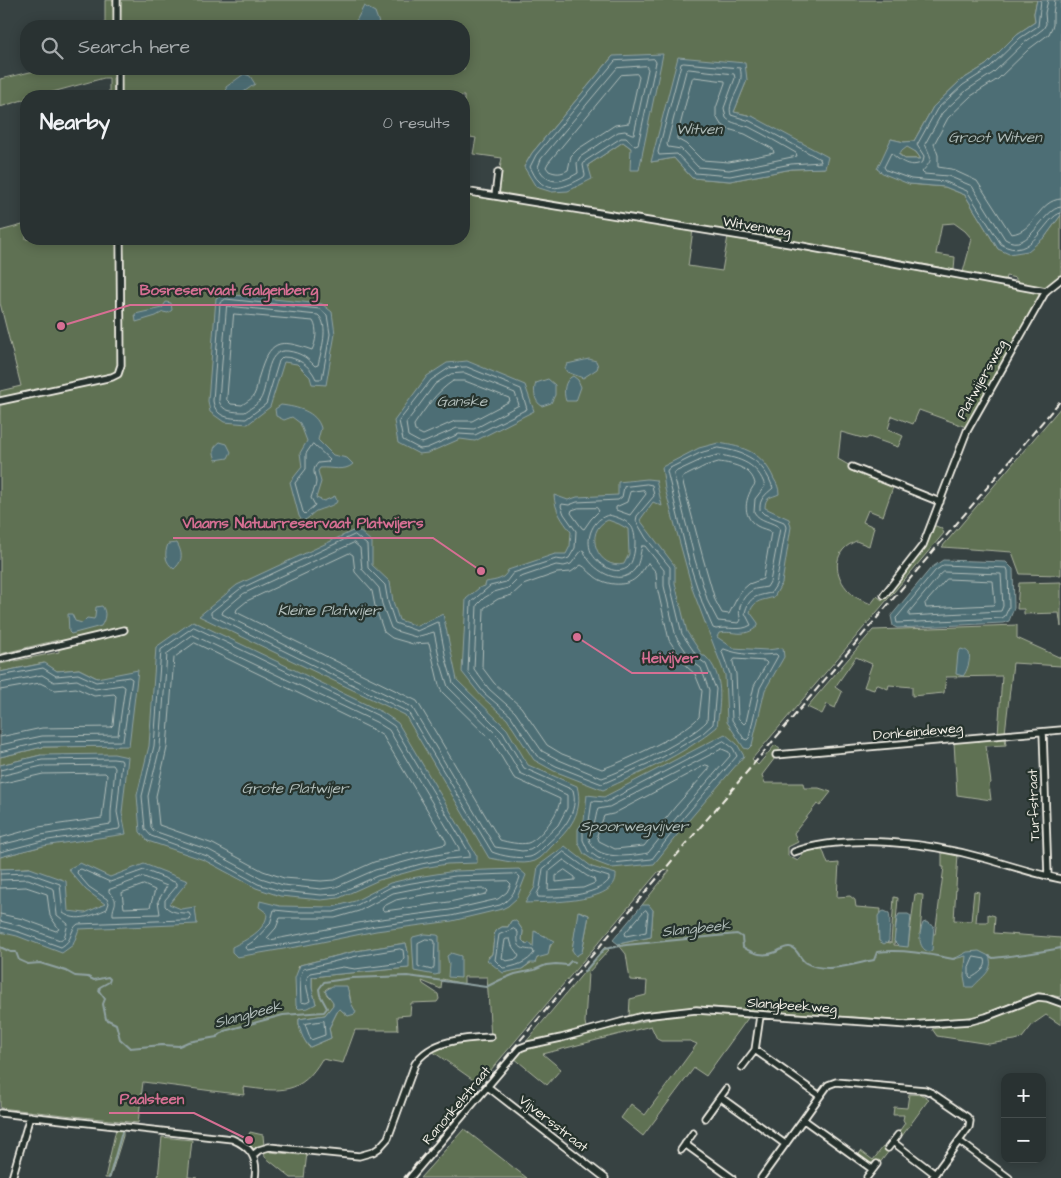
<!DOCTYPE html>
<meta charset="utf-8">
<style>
body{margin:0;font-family:"Architects Daughter",sans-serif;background:#313a3a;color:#f1f3f6}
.controls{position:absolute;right:15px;bottom:15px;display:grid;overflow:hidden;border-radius:10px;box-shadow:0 2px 12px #0003}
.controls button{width:45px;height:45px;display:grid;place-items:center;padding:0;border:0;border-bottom:1px solid #454d4d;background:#293232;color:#f1f3f6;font:25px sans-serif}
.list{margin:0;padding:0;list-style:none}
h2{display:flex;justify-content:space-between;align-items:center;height:65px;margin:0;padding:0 20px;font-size:21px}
h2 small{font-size:16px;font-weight:400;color:#a5aaac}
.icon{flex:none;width:28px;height:28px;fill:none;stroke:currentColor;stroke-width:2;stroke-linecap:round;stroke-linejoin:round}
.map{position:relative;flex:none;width:1061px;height:1178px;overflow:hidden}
.search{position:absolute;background:#293232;box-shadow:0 2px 12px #0003;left:20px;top:20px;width:450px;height:55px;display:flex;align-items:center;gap:12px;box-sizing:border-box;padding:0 18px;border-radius:20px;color:#a5aaac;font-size:19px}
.panel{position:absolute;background:#293232;box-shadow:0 2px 12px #0003;left:20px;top:90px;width:450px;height:155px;border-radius:20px}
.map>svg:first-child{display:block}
</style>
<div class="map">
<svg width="1061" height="1178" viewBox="0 0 1061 1178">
<rect width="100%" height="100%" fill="#374242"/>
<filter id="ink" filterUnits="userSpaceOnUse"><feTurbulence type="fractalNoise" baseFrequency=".02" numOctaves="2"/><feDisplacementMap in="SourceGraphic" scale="10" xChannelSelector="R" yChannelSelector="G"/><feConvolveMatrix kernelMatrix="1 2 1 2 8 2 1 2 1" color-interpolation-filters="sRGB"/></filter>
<g filter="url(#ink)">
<path fill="#5f7153" stroke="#aab19e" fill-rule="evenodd" d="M105,0H1037L1034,13L1035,22L1017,34L986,65L960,81L933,107L914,141L904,142L891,139L909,184L945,187L965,195L998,249L1045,237L1061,215V275L1046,287L1016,283V278L1006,276L1005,281L963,272L972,239L965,231L954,223L942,224L936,254L955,257L954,270L886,257L498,194L496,189L502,158L473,154L476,138L464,136V96H120V77L113,78L114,96H109V78H104L38,96H26V99L0,107V79L43,69H464V26H105ZM613,56L639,169L631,148L623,142L588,165L524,167L532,153ZM747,80L734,112L752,116L760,121L824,168L792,169L730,181L692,178L674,158L651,162Z
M907,146L916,152L921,159H905L898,153Z
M464,195L693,230L688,266L722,271L728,236L1001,284L1039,292V298L1009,349L969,428L919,410L913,424L892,416L888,429L903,436L898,447L869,437L866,439L841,432L838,459L852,467L873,476L872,479L893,487L883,516L868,510L863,522L874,527L869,546L856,541C852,543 846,546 843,550C831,565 840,584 853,595C857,599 865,601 871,604L877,596L882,600L927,543L933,525L941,528L944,533L752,759L758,765L775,745L781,750L762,775L765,783H803L804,788H819L831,792L820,806L817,804L794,833L798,842L788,847V856L798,861L806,851L822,848L828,864L839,863L837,897L850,896L855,900L856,907L881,909L879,941L891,943L894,897L898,898L894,945L908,946L915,894L923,895L920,934H935L944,867H942V852L958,854L954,920L971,921L974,891L979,892L976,922H988V914L995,916L994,933L1061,938V995L1060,997L1040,993L1028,996L970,1020L920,1022L697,1006L629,1017L630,999L646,995L647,981L630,980L626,954L618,944L651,937L653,910L642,905L670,870L658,872L479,1084L432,1051L467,1041L491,1038L487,977H464V984L442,979L441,989L422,981L423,984L438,994L439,999L437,1002L411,1003L410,1015L397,1016L398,1030H355L343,1063L322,1059C301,1095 281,1092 243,1087L244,1095L143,1082L138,1123L0,1108V870L30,868L0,869V857L43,846L41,755L0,765V757L43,747L120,746L97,678L79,669L57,671L44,663L0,672V664L59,652L58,640L0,654V391L21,386L0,303V231L26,224V239H464ZM579,911L589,915L582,952L572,950ZM511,921L517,922L523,931L522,941L525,945L533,948L535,931L552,943L548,951L522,969L488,957L492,954L495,931L502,927H508ZM406,943L409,957L408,968C375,971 344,973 312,977V988L316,1004L298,967L300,965L356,951ZM329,987L349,991L351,1003L348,1016L340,1009L338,1010L329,1028L331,1038L310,1047L308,1046C304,1038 298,1028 299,1019L325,1015L333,1005V1001L327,995L325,990Z
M1061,407V575L1020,574L1012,552L942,547Z
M1061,582V627L1059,613L1024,614V609H1017L1019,583Z
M1017,625V638L1061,658V666L1013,663L1005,733L998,734L1002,676L946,677L944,693L912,696V687L889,685L888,689L876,684L874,690L864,687L872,664L856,657L835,687L842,692L835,708L827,704L822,714L807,707L873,630Z
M1005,738L1006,745L986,746L991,783L989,784L991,800L957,795L954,742Z
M605,947L609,950L588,973L585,1022L586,1028L525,1043Z
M1046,999L1061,1004V1025L1046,1015L1033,1024L1022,1038L1015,1040L989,1044L937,1036L932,1029L987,1020L1030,1001Z
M696,1013L748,1018L706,1076L694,1068L643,1136L621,1118L631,1104L645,1115L697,1044L690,1041H661L657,1039L651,1026L543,1054L561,1069L547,1085L514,1058L522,1051L541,1044L663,1017Z
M909,1094L923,1095L929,1099L902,1136L898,1133L905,1123L903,1120L904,1115H893L894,1107L907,1108Z
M116,1129H121L123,1132V1136L110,1178H105Z
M464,1129L527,1178H420Z
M250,1132L263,1135L264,1146L255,1150L246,1141Z
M162,1137L192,1140L188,1177L197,1178H158Z
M883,1147L889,1151L879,1164L875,1161L869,1164L858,1156L861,1151L873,1160Z
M270,1149V1152L300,1155V1152L307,1153L304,1178H291L265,1157L264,1150Z"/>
<path fill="#4d6e74" stroke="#90a2a2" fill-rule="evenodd" d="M1037,0H1061V215L1045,237L1028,251L1009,254L998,249L965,195L945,187L909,184L884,174L877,169L891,139L904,142L914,141L933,107L960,81L986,65L1017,34L1035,22L1034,13ZM907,147L916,152L921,159H905L898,154Z
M364,6L375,12L380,26H347L356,21Z
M663,54L639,170H630L631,148L623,142L588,165L592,179L568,191L552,192L536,187L524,167L532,153L613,56Z
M678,57L745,63L747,80L734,112L752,116L828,157L825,168L792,169L730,181L692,178L674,158L651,162Z
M244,74L250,76L255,84L238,96H227L226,87Z
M225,294L322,304L332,312L335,334L326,385L312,384L310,377L297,364L284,362L270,407L248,424L224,422L210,412L208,401L216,298Z
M166,302L171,303L172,310L168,313L163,312L156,316L136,322L135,314L162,308Z
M589,359L596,361L598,366L597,369L583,378L567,372L565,369L567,364Z
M467,361L525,385L534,411L475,441L460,439L428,453L419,454L398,443L394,421L427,376L447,363Z
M573,376L578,380L581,387L576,401H566C563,392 564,380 573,376Z
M548,379L555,385V395L551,403L542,406C534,402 533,390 536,383Z
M281,405C297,407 316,411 321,428L318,440L333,455L347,458L353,464C345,472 331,467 320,468L318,471L321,482L316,498L324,501L335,496L337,501L336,503C330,507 323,508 316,511C311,514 309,519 302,521L299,516L290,482L302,467L300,453L307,441L300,423L292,417L284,420L276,416L275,409Z
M220,442L227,444L231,452L228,458L216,460C213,451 212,448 220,442Z
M718,443C745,447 762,452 774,479C777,484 779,488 779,494C771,498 765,496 765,508L789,519L791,527L782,583L774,597C762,601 755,599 750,612L758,623V626C743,639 735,630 719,633L717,637L733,648L767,650L783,648L784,657L765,690L752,745L748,749L744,748L727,722L725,675L693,591L665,489L662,467L699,448Z
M647,479L656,480L662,506L653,502L640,520L675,566V583L687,632L703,656H705C725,675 720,702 717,727C684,755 642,772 603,790L554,771L534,760L507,719L481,696L462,672L466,599L479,588L485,586L486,582C496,580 504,580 508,570L555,554H566L570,546L571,532C562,520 555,511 554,495L568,500L577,497L618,495V482ZM608,520L619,524L628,529L629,554L624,564C598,571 582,531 608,520Z
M357,529L372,542V565L390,582L393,601L399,620L417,626L443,614L457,680L507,729L528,765L577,786C584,812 570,829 552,846C547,851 542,858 535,861C522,866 502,860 489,858L405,715L199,616L237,585Z
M177,543C183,554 183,561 174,569C165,562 164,555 168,544Z
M943,560L1006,562L1013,569L1014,608L1009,621L1003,623L897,628L893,626L891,616L931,568Z
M102,606C107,612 105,620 101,626L71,634L69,632L68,614H72L75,621L82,623L87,618L94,619L95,617L96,607Z
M193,621L382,712L398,723L477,856V863L447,864L423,868L379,880L339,898L321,900L280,896L256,888L204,860L148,841L140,832L137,795L149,746L156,647Z
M961,649C964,650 967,650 969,653C971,659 967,672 963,676L956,674L958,653Z
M45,663L57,671L79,669L97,678L138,670L129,746L43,747L0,757V672Z
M725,734L737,744L744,756L689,820L654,864L612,868L596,862L584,854L578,842V829L584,820L587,795L604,797Z
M114,754L128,757L122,813L126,834L43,846L0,857V765L41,755Z
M565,846L592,867L616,874C618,904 545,902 525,903L535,887L538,866Z
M80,863L110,877L144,864L188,881L169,904L181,909L195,907L197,924L79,929L73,945L62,953L17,936L0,932V869L30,868L66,881L68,911L85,913L105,904L86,890L68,869Z
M519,869L526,875L517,898L508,906L502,909L452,921L376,931L307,945L237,957L232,952V947C246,940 267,930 267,913L259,907L260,901L280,906L333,907L355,901L390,883L411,878L455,871Z
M642,905H649L653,910L651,937L618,944L613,940Z
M578,911L589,915L582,952L576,956L572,950Z
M884,911L889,913C891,919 889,933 889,941L884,944L879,941L878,916L880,913Z
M899,914H908L911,916L908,947L899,946L894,941L897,918Z
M514,920L517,922L523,931L522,940L527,945L529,942L533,947L534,931L555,941L550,945L548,955L537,958L535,963H530L522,969L503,973L487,960L492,954L495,931L502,927H508L511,921Z
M926,922L934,926L932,950L929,952C917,948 919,933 923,923Z
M425,934L437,935L439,936V974L435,975L414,971L412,939L413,937Z
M406,943L409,957V968C376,971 344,973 312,977V988L316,1004L308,1008L299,1009L296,1006L295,978L300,965L356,951Z
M979,951L989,956C995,971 981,977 973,987H966L964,976L966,956L954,959L967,952Z
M451,953L461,956V978L448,977L449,964L447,956Z
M332,986H347L351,1003L356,1012L355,1014L348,1016L340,1009L338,1010L329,1028L331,1038L310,1047C303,1041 298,1027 299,1019L325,1015L333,1005V1002L325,991Z"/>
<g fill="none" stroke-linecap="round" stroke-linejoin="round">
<path stroke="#b1bdba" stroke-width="1" d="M1041,0L1038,26L1020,38L988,69L963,85L937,109L917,145L924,156L923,162C910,169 900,161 891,153L884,167L886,170L911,179L946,182L967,191L1001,244C1032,264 1045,215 1061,213
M1048,0L1045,13L1046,24L1043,29L1024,43L993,73L967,90L942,113L925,144C932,160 933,159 922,172L924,174L948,176L972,186L1005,239C1030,255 1042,208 1061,207
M1055,0L1053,14V25L1049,34L1029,49L998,79L971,96L948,118L934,144L938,155V167L951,169L977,181L1011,234C1035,232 1038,200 1061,199
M654,59L656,62L638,145L635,146L626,138H621L585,161L583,165L585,175L584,177C572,184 551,195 539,181C535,178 533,172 530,167L536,155L615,61Z
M684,63L740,68C746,86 726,100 731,115L750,121L820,159L821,162L791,164L730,176L695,173L677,154L659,155L658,152L681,64Z
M646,66L648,69L634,134H632L625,131L618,132L580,157L577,163L578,173C561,183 548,186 538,167L541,159L617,68Z
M689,69L734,74L735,78L724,108L726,118C732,124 741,124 749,127C765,135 780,144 796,153L797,156L729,170L698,167L681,149L668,147L667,144L686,71Z
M637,74L639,77L629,123L615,125L578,149L571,156L568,170C561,174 556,174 549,171L546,167L548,163L621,75Z
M694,77L725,81V83L716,108V116L720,123L728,129L745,134L773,149L774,153L729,162L702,160L686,144L677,139V137L692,79Z
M226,299L320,309L327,315L330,334L322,379H316C310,365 297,357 283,357L279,361L266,404L246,419C231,418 216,419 213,401L220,303Z
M227,306L318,315C330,325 321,351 318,365L315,366C306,357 301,353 288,351C264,348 269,387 260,400C257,405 249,409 245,412C234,412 222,412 219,401Z
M234,314L313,321C318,329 316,342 312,350C278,338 270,340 259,376C257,382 257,390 254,395C252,399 246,402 242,405L231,404L227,400Z
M467,367L521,389L527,409L475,435L459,434L427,448L420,449L403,440L399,421L431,380L449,368Z
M465,373L515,393L519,405L474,429L457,428L425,442L421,443L408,436L406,423L435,384L451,374Z
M453,381H465L509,398L510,401L472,421H455L423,435L415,431L414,425C425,409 436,392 453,381Z
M313,444L330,460L328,462L318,463C311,471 315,473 316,482C316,487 312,493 311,498L315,505L305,514L303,512L295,483L306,469V454Z
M718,448C746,452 763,460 773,488C765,495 759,499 760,510L764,514L784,522L786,527L776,585L771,593C757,596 749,596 745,613L751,625C740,632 728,626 716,629L713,628L703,605L689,562L667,471L668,469L700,453Z
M719,455C740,458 758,464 765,486L755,499L754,512C760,522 772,521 780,528L770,582L767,587C763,588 759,588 755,589C743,594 736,609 741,620L739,623L718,621L708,602L695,560L674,475L675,472L703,459Z
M719,462C734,464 752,468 755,484C745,497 741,516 757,526C762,529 767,529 771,532L763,579L749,584L740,592L729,614L722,613L715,600L703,558L682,479L683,477L705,466Z
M647,484L652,485L654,496L637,516L636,521L646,538L670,567V584L682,634L699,659L706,664L716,689L713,724L702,734L663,757L602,784L556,766L537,756L511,716L484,693L468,672L471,602L490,586L506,582L513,573L556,559L563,560L569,558L575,548L576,531L564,514L561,506L562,504L569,505L577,502L618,500L622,497L624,487Z
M644,490L646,494L630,515L616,510V507L627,502L630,492Z
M597,508L599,511L591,519L584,529L582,528L571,513L572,510L578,508Z
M609,515C616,517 624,519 630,525C638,531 636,562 627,568C614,576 597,564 591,552C585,538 593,518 609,515Z
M355,535L367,545L368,568L385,585L388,602L395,623L417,631L437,622L439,623L446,659L453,683L503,733L524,768L573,790C579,812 563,830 548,843C543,848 537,855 530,857C518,859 502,856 492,852L408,712L211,615V612L240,589Z
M354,543L360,548L362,569L379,588L382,604L391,628L396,631L416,637L434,632L440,661L448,687L498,736L520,773L567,795V808L558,825L535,847L530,850L522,851L495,847L412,707L222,614L223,611L243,594Z
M642,546H645L664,570V586L676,637L694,663L701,668L709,690L707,721C691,739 626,770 602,778L559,760L542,751L515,712L489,689L474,669L477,605L484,598L494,592L508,588L518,578L556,565L564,566L571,564L582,550L584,551C590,569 620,589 635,569C640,562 640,553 642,546Z
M350,553L353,555L355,572L372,591L375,606L384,632L392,638L413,644L429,643L439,685L442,692L492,741L514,778L560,799C560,812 540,839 528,843C520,845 507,842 500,840L417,701L236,612L237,609L247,601Z
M648,563L656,572L657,587L669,640L687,667L695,674L702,691L699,717C686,733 623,762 602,769L562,754L547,745L521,707L494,683L482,667L484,608L498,599L512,595L523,585L557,573L571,572L581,565C586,567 588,572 593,575C603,585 625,588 636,578C642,574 643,567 648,563Z
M944,565L1007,568L1008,571L1009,607L1005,616L1002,618L897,623L896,618L898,616L935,571Z
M944,572L1001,574L1003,606L1001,611L909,616V612L939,576Z
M947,579L993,581L995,603L993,605L926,608L925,604Z
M194,627L379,716L394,726L470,854V857L447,859L421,864L377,876L337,894L321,895L281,891L258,884L207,856L151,836L145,829L142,796L154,746L161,650Z
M193,635L376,722L389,730L459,848V851L419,858L375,870L336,887L321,889L283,885L261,878L209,850L154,831L151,827L148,796L160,747L167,654Z
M195,643L372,729L383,736L446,841V844L374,862L334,880L321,881L284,878L263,871L213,844L159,825L156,796L167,748L174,658Z
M724,649C739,655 759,656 776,654L778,656L760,688L749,738L747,740L744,739L732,720L730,674L722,652Z
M735,659L765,661L767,663L754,686L746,722L744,724L738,718L736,674L733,662Z
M0,676L43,668L56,676L78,674L96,682L129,677L132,679L123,741L42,742L0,752
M0,683L42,675L54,682L77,680L95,689L122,685L125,687L118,735L42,736L0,745
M0,690L40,683L55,690L76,688L94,696L114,694L116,696L113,725L111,727L42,728L0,737
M724,741L733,748L737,756L685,816L652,859L613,863L598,858L588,851L583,840V831L589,821L592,801L606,802Z
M722,749L729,752L730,756L681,812L648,853C632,856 593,862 589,838C588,832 592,829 594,824C596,819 596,813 598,809L609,807Z
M706,765L709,766V769L675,807L644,846L615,849L599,841L597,835L604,816L613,814Z
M0,770L42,760L113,759L121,760L122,762L117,812L120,827L119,829L42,841L0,852
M0,776L42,766L113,765L115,768L111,812V824L41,835L0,845
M0,784L43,774L105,773L107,775L102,818L39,827L0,838
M564,852L590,871L609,877V880C597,896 557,898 538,897L537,894L540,888L543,869Z
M564,860L587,876L594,879L595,883L583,888L548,890L549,872Z
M565,870L575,877V880L556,882V876Z
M0,874L29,873L60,884L63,913C77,923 93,915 107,909L109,903L107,899L89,887L77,873L78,870L81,869L110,882L144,870L177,883V886L165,900V906C171,913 181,913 189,913L191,917L190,920H182L78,924C69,930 74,940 61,947L19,932L0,927
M517,874L520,877C516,889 512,899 500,905L451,916L375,926L306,941L248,950L245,948L246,946L254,941L270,924L274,910L295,912H334L357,905L391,887L412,883L455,876Z
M144,877L167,886L158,901L160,914L113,915C112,905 121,902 109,892V890Z
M0,880L28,879L54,889L57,915L68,924L64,938L60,940L21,926L0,921
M508,881L511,884L507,892L498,899L450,910L374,920L270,940L267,938L276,928L280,918H335L359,911L393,893L413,889L456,882Z
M144,885L155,890L150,907L124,908L122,893Z
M0,888L26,887L47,894L50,916L59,929L56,931L23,919L0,914
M456,889H486L488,891L486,894L449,902L385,911L382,909L384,906L396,900Z
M646,910L648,913L646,932L626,936L625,933L644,911Z
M514,929L518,932C517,947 519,949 533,950L534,953C528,962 515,967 503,968L495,960L499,935Z
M426,939L434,940L435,942L434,967L432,970L420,967L418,966V943Z
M507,939H510L512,946L519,956L517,959L506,961L502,958L505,940Z
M400,949L403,950L404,958L402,963L355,969L343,967L310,973C303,980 308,992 310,1001L306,1003L301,1002L300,978L303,969L357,956Z
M974,957L985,959C988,968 978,974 971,978L969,976V968Z
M324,1021L325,1035L311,1040L305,1024Z"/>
<path stroke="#90a2a2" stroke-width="2" d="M0,947L11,952H16L19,960L28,964L40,963L66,971L75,976L88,977L94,980L108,977L110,979L109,982L100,987L99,991L105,999L103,1004L106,1019L116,1024L120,1039L130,1048L162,1045L179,1046L188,1042L217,1037L224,1031L283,1015L324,1012L327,1008L320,995L319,989L324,982L352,978L408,976L486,987L500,980L515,974L534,970L546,965L556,964L567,965L571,961L575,962
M989,956L993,958C1016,956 1038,952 1061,948
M584,971L586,970L604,949L626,945L737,934L742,937L743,947C753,954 764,957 776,952C780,950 785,946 790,947C798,948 799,959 806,963C826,974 853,964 874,960L877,952C903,949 928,954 953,959L956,958
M109,1178L122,1132"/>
<g stroke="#f4f1e8" stroke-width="9">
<path id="minor" d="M117,0V26
M118,69V96
M464,191L802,246L1046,291
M495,196L498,172
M0,401L112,377L118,374L121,365L120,239
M852,467L940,502
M884,595L923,545L967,431L1046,291L1061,279
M0,659L124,630
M1043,732L1048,876
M776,755L1061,730
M794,852C846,833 930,843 983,858C1009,865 1035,874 1061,879
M755,1050L820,1096
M742,1067L755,1050L760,1016
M488,1087L605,1178
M720,1097L785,1144
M0,1113L232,1139C251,1147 258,1158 255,1178
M705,1118L726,1089
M804,1120L872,1169
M959,1141L1009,1178
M893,1142L935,1174
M685,1144L732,1178
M888,1148L898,1135
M681,1150L693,1133
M253,1155L259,1150L269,1147L359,1156L373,1152L379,1148L388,1138L415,1064C430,1040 465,1038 491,1037
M867,1177L877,1164
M12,1178L30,1116
M410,1178L520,1048L528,1045L561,1038L643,1016L696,1010L908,1025L971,1021L986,1017L1038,997L1047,998L1061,1003
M761,1178L820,1096L828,1085L836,1082L925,1090L932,1093L967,1117L970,1121L969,1127L932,1178"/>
</g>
<use href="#minor" stroke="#26332d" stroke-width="5.5"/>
<path stroke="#f4f1e8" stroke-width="2" stroke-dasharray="8 4" stroke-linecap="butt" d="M404,1178L1061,400"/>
</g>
</g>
<g text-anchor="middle" stroke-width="4.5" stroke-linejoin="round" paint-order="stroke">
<g font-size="14" fill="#f4f1e8" stroke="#26332d">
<text transform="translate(757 226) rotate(9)" y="5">Witvenweg</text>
<text transform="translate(981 379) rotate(-61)" y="5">Platwijersweg</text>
<text transform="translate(918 731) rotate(-5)" y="5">Donkeindeweg</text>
<text transform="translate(1033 805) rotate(-92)" y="5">Turfstraat</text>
<text transform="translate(792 1005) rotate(4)" y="5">Slangbeekweg</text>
<text transform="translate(456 1105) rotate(-50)" y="5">Ranonkelstraat</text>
<text transform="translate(554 1123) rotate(38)" y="5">Vijversstraat</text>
</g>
<g font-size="15" font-style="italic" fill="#b1bdba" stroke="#26332d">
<text x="699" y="134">Witven</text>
<text x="995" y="142">Groot Witven</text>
<text x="462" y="406">Ganske</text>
<text x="329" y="615">Kleine Platwijer</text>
<text x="295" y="793">Grote Platwijer</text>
<text x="634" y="831">Spoorwegvijver</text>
<text transform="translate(696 928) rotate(-6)" y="5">Slangbeek</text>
<text transform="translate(248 1014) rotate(-15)" y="5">Slangbeek</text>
</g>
</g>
<path fill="none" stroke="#d66f93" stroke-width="2" d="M61 326L130 305H328M481 571L433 538H173M577 637L632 673H708M249 1140L194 1113H109"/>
<g fill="#d66f93" stroke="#26332d" stroke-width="2">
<circle cx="61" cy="326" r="5"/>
<circle cx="481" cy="571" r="5"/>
<circle cx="577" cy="637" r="5"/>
<circle cx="249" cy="1140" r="5"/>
</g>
<g font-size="15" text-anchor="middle" font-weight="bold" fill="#d66f93" stroke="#26332d" stroke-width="4.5" stroke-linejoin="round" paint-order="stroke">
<text x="229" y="295">Bosreservaat Galgenberg</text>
<text x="303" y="528">Vlaams Natuurreservaat Platwijers</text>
<text x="670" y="663">Heivijver</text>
<text x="152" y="1104">Paalsteen</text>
</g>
</svg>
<div class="controls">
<button>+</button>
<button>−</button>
</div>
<div class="search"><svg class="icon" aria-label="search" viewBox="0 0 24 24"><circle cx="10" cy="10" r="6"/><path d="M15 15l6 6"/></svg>Search here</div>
<section class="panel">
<h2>Nearby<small>0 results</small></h2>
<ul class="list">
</ul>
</section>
</div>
